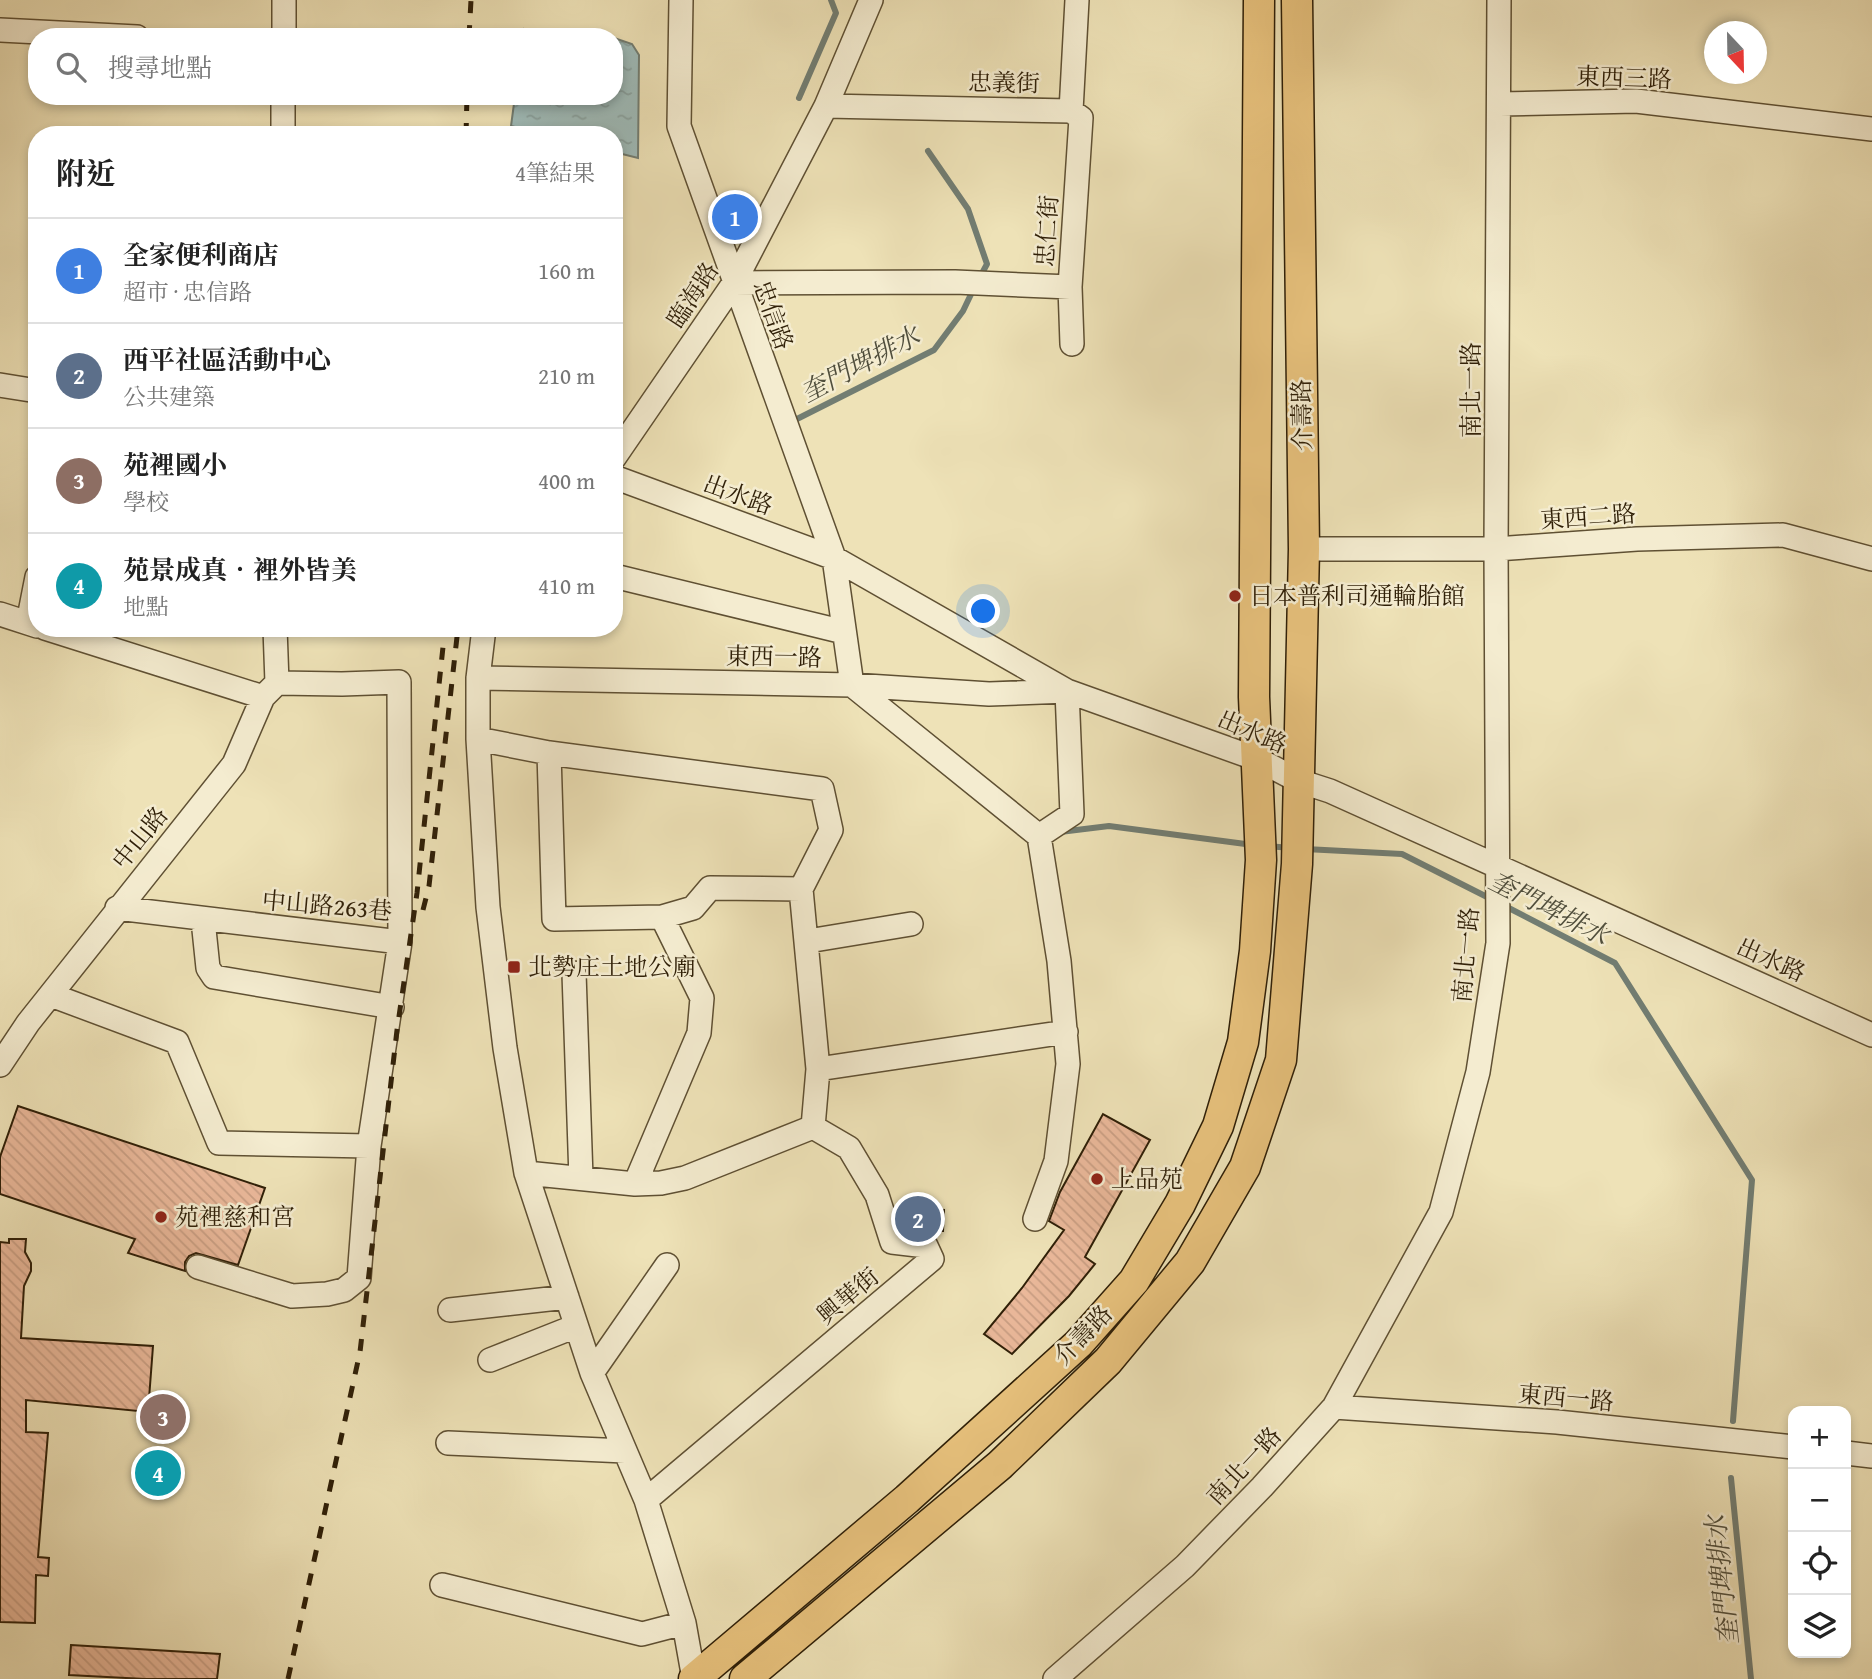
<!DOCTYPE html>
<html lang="zh-TW">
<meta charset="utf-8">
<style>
body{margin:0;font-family:"Gentium Book Plus","Noto Serif TC",serif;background:#f6f6f6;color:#222}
.controls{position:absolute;right:21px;bottom:21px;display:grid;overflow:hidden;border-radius:14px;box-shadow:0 4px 10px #0003}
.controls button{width:63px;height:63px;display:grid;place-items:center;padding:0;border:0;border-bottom:2px solid #e0e0e0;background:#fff;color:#222;font:35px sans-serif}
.compass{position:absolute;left:1704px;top:21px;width:63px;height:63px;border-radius:50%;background:#fff;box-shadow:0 4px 10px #0003;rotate:158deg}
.you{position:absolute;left:984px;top:612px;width:24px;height:24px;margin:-18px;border:5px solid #fff;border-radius:50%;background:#1a73e8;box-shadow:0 0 0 10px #1a73e833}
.badge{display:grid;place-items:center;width:46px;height:46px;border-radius:50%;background:#8f2418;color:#fff;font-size:23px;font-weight:700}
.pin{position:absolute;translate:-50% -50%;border:4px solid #fff;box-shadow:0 2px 7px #0006}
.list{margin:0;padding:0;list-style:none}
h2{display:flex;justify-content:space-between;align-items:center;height:91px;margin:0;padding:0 28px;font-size:30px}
h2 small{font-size:23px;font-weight:400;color:#767676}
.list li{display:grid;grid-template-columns:46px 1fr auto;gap:21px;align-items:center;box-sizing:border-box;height:105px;padding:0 28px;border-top:2px solid #e0e0e0}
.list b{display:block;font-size:26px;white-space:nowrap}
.list p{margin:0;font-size:23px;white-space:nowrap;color:#767676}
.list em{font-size:23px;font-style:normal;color:#767676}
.icon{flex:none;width:38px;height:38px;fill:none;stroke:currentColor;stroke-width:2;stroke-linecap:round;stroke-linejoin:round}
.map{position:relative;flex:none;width:1872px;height:1679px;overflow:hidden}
.search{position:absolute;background:#fff;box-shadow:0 4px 10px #0003;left:28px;top:28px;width:595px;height:77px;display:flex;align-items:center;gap:18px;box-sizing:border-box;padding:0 24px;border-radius:28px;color:#767676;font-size:26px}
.panel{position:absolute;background:#fff;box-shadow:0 4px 10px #0003;left:28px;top:126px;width:595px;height:511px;border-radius:28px}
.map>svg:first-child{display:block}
</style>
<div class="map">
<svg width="1872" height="1679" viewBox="0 0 1872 1679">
<defs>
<pattern id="water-ripples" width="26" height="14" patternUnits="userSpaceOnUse" patternTransform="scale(1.75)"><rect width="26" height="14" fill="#9ebbb9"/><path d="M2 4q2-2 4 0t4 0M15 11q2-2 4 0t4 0" fill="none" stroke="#88a09e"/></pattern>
<pattern id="building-back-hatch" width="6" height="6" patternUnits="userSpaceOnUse" patternTransform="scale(1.75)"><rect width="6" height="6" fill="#eab89a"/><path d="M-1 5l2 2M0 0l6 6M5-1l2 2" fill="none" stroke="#c99e83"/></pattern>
</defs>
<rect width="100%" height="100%" fill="#eee2b7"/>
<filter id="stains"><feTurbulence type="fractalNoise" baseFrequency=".00286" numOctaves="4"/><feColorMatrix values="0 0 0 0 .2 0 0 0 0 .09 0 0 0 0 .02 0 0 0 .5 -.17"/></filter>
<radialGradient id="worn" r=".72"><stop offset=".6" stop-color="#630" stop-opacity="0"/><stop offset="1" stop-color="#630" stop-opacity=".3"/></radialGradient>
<path fill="url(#water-ripples)" stroke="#727d72" stroke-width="2" d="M524,29L563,35L601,34L609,37H523Z
M614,38L632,44L639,55L638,158L614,152V135H546L511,126L515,96H614Z"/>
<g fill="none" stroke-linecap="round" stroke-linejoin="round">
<path stroke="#727d72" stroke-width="6" d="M799,98L836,13L831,0
M928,151L968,209L987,264L979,279
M791,422L934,350L963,311L974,288
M1060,832L1109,826L1253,845
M1267,846L1291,848
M1305,849L1402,854L1493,900
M1503,905L1615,963L1752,1180L1733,1421
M1731,1478L1751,1679"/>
</g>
<path fill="url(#building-back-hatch)" stroke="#2f1f07" stroke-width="2" d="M18,1106L265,1188L238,1265L196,1253L189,1256L185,1262V1271L128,1253L135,1239L0,1194V1157Z
M1103,1114L1150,1140L1085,1257L1095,1264L1069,1296L1012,1354L984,1334L1022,1288L1064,1230L1049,1221L1060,1192Z
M896,1207L944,1210L943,1231L902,1229Z
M9,1239H26L25,1252L31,1263V1271L24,1286L21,1338L153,1346L148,1412L26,1400V1432L48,1433L38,1557L49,1558L48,1576L36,1575L35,1623L0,1622V1242L9,1243Z
M71,1645L220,1654L217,1679H145L69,1675Z"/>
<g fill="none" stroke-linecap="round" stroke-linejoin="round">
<g stroke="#5f5033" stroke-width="26">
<path id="minor" d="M284,0V37
M0,30L137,37
M1500,104L1636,101L1872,129
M826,106L1071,111L1077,0
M283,135V96
M734,283L955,282L1070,287L1081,118L1071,111
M1070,287L1072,344
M0,385L37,391
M614,458L734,283L826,106L871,0
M614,477L834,558L1067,691L1257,759L1299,781L1330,791L1872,1035
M1304,549H1496L1637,539L1783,535L1872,559
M614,576L844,632
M0,614L37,626
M28,623L37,577
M45,628L263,697
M484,628L478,678V739L488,907L505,1048L526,1173L592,1373L646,1500L684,1623L694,1679
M478,678L852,685L989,694L1067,691L1072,814L1039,836L852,685L834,558L679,126L681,0
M478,739L549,753L822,789L831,830L801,889L818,1069L813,1127
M549,753L554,919L662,917L693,908L710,888L801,889
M117,908L400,942L399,682L342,684L277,683
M203,920L208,968L214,977L392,1007
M808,941L911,924
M574,973L581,1178
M51,995L177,1042L219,1143L369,1146
M0,1065L28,1023L234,764L263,697L277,683L275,628
M818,1069L1066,1032
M526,1173L635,1184L661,1183L685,1178L813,1127L849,1148L877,1195L892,1242L926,1246L932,1259L646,1500
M635,1184L699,1033L702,998L662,917
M1035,1219L1056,1161L1068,1064L1059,961L1039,836
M198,1267L292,1296L327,1294L344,1290L359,1278L369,1146L400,942
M450,1310L567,1297
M490,1360L576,1326
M592,1373L667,1265
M1334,1407L1557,1422L1793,1447
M448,1443L625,1451
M1846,1453L1872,1456
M442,1585L642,1634L684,1623
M1055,1679L1185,1566L1262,1487L1334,1407L1441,1212L1478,1072L1498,943L1496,549L1499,0"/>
</g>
<g stroke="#2f1f07" stroke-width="33">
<path id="major" d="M694,1679L907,1499L1078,1344L1134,1281L1180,1204L1218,1126L1243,1042L1255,951L1261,860L1254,697L1259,0
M745,1679L1000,1465L1108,1361L1190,1262L1245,1167L1281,1060L1297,864L1304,549L1297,0"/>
</g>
<use href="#minor" stroke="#f4ecd0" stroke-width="23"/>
<use href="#major" stroke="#e7c17c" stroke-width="30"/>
<path stroke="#2f1f07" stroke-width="5" stroke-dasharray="12 12" stroke-linecap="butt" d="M469,37L471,0
M466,135L467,96
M423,910L429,886L458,628
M288,1679L360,1352L397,1030L417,893L445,628"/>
</g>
<g fill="#8f2418" stroke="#f4ecd0" stroke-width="2.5">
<circle cx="1235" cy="596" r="7"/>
<rect x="507" y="960" width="14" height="14" rx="3.5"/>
<circle cx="1097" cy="1179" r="7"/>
<circle cx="161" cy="1217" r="7"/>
</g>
<g text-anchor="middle" stroke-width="5" stroke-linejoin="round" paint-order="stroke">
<g font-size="24" fill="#2f1f07" stroke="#f4ecd0">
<text transform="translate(1624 78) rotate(2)" y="8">東西三路</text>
<text transform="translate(1004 83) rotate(1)" y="8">忠義街</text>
<text transform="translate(1047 231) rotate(-86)" y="8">忠仁街</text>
<text transform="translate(693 295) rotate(-57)" y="8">臨海路</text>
<text transform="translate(773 315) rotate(70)" y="8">忠信路</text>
<text transform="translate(1471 390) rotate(-90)" y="8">南北一路</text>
<text transform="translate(1302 415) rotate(-91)" y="8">介壽路</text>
<text transform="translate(738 495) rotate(20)" y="8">出水路</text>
<text transform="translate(1588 517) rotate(-4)" y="8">東西二路</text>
<text transform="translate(774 657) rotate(1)" y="8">東西一路</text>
<text transform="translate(1252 732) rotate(23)" y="8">出水路</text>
<text transform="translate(140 838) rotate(-51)" y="8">中山路</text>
<text transform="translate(327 906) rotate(5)" y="8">中山路263巷</text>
<text transform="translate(1466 955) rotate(-85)" y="8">南北一路</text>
<text transform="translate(1771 960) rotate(24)" y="8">出水路</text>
<text transform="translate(848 1296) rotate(-40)" y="8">興華街</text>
<text transform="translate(1083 1335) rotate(-46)" y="8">介壽路</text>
<text transform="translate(1566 1398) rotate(5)" y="8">東西一路</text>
<text transform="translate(1244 1466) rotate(-47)" y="8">南北一路</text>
</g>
<g font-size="24" fill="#2f1f07" stroke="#f4ecd0" text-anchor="start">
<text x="1249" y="604">日本普利司通輪胎館</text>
<text x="528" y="975">北勢庄土地公廟</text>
<text x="1111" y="1187">上品苑</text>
<text x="175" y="1225">苑裡慈和宮</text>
</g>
<g font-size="26" font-style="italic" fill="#504e3c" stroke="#f4ecd0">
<text transform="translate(860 364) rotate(-28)" y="9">奎門埤排水</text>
<text transform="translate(1549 908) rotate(27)" y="9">奎門埤排水</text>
<text transform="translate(1722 1580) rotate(-96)" y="9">奎門埤排水</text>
</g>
</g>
<rect width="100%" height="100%" filter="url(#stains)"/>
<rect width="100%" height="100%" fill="url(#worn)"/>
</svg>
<div class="controls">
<button>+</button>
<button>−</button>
<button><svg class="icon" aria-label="locate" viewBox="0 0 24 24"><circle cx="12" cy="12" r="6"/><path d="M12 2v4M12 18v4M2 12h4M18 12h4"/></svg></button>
<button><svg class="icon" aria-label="layers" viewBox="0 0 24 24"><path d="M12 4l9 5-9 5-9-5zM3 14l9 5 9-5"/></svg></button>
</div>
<svg class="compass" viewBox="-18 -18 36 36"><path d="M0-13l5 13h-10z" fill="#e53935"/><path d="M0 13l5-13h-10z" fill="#767676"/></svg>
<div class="you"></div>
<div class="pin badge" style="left:735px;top:217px;background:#3f7fe0">1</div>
<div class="pin badge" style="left:918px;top:1219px;background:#5c6f8a">2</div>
<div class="pin badge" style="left:163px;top:1417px;background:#8d6e63">3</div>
<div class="pin badge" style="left:158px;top:1473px;background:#0f9aa8">4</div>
<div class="search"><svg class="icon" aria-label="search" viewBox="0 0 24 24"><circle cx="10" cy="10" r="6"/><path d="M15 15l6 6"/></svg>搜尋地點</div>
<section class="panel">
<h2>附近<small>4筆結果</small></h2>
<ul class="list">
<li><span class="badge" style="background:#3f7fe0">1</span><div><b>全家便利商店</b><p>超市 · 忠信路</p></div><em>160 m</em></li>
<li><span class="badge" style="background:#5c6f8a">2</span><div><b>西平社區活動中心</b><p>公共建築</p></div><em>210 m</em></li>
<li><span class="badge" style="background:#8d6e63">3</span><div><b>苑裡國小</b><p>學校</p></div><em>400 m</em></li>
<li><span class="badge" style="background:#0f9aa8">4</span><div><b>苑景成真．裡外皆美</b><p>地點</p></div><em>410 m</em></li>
</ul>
</section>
</div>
